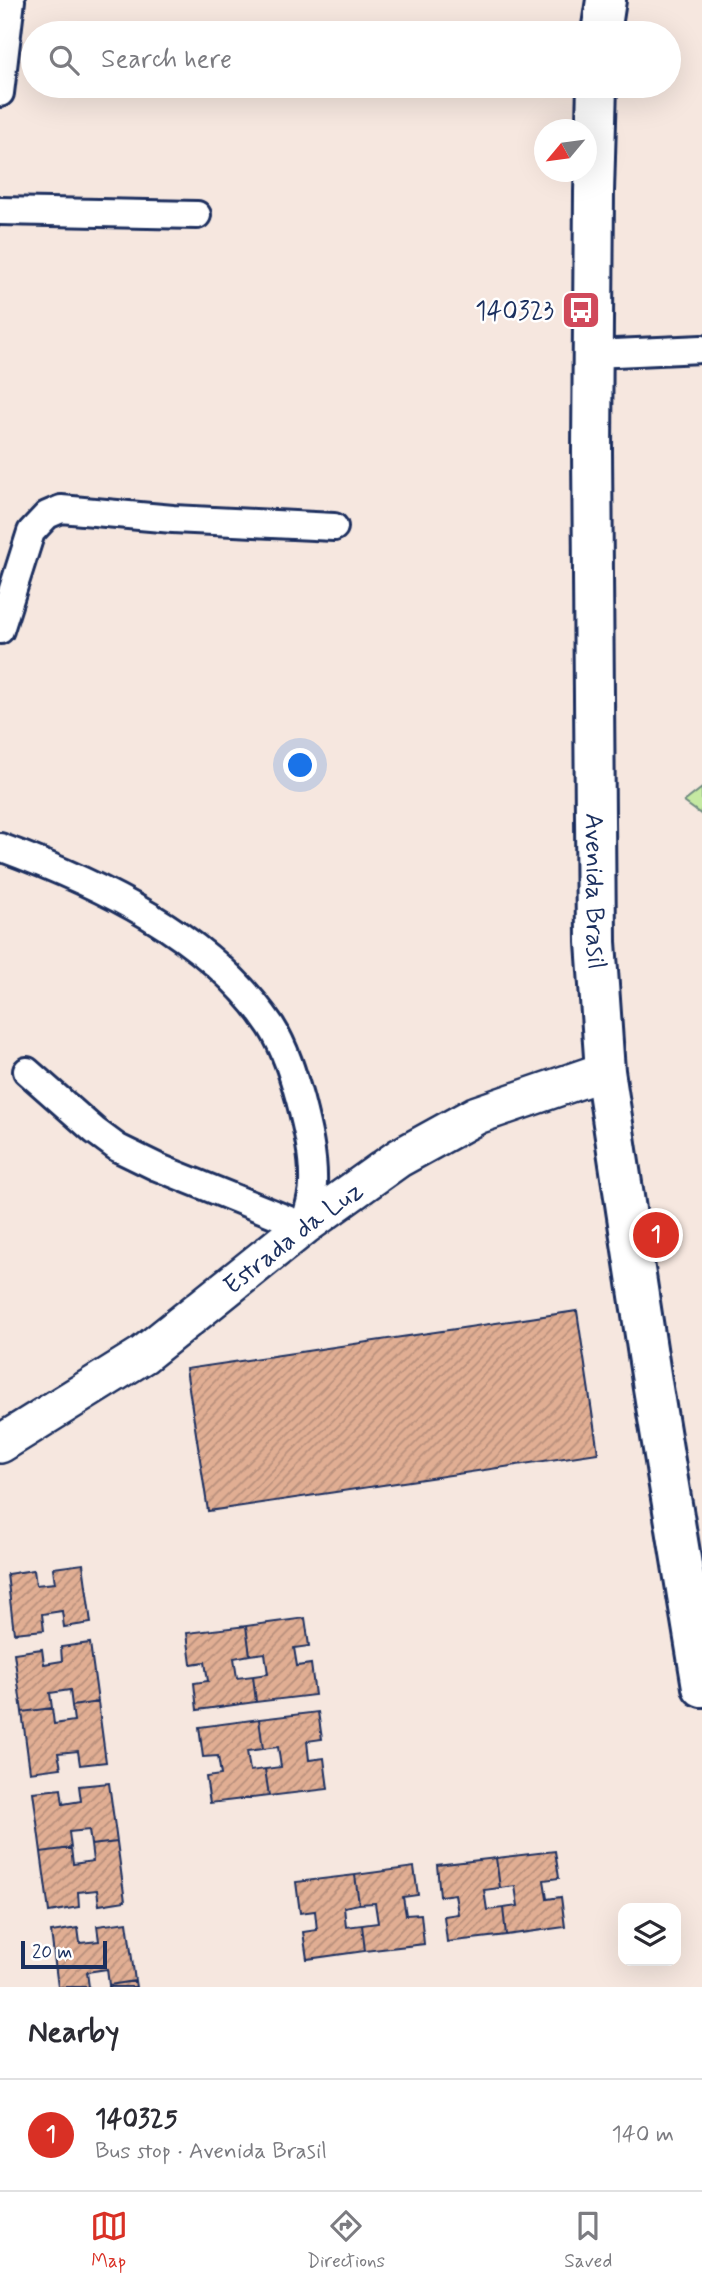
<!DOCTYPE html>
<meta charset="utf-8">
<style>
body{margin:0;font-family:Mynerve,sans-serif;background:#f2f2f3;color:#2b2b33}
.controls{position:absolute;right:21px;bottom:21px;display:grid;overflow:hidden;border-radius:14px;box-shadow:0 7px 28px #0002}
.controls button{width:63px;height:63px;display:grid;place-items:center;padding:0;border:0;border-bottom:2px solid #e1e1e2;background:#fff;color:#2b2b33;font:35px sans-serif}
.compass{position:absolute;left:534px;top:119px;width:63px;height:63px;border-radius:50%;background:#fff;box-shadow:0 7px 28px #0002;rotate:241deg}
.scale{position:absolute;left:21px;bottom:18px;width:86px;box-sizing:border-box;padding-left:7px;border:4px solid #1b2f5e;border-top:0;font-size:19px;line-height:24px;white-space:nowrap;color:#1b2f5e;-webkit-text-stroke:5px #fff;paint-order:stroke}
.you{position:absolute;left:301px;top:766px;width:24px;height:24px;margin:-18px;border:5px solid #fff;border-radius:50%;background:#1a73e8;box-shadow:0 0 0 10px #1a73e833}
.badge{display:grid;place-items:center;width:46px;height:46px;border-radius:50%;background:#d93025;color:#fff;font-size:23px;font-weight:700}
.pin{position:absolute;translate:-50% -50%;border:4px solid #fff;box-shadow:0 2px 7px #0006}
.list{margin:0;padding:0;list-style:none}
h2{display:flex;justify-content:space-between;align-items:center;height:91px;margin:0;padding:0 28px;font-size:30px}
h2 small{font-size:23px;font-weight:400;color:#7c7c81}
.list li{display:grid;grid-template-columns:46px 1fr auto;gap:21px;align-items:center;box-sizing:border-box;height:112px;padding:0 28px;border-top:2px solid #e1e1e2}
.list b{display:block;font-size:26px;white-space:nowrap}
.list p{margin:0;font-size:23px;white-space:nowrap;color:#7c7c81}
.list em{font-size:23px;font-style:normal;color:#7c7c81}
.icon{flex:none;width:38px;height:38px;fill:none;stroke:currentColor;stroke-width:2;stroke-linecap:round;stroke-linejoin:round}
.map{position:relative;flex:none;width:702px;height:1987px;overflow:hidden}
.search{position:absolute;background:#fff;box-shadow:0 7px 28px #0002;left:21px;right:21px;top:21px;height:77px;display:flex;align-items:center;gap:18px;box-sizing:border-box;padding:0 24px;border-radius:38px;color:#7c7c81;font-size:26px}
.sheet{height:203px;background:#fff}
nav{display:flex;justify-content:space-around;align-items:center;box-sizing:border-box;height:98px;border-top:2px solid #e1e1e2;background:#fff;font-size:19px;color:#7c7c81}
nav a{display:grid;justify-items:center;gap:4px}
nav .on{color:#d93025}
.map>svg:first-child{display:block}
</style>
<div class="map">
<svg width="702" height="1987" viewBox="0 0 702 1987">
<defs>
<pattern id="forest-firs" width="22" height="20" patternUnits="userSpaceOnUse" patternTransform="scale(1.75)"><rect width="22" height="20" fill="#c5e9a2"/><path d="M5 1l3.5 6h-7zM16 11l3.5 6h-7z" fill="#a9c88e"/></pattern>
<pattern id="building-hatch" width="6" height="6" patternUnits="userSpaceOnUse" patternTransform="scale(1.75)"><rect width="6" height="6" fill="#e1ae93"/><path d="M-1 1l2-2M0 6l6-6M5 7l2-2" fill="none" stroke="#b68e7b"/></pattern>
</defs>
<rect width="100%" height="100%" fill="#f6e7df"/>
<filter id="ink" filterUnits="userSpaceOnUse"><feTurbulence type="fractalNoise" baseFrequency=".0143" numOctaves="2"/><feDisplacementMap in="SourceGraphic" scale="14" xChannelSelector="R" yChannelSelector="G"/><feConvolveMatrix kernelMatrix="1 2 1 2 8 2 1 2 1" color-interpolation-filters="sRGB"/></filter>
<g filter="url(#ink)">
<path fill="url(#forest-firs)" stroke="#708c80" stroke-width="2" d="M702,788V815L684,802Z"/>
<path fill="url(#building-hatch)" stroke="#1b2f5e" stroke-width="2" d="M577,1311L598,1453L208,1511L186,1369Z
M83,1564L91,1623L64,1627L62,1611L42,1614L44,1630L14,1633L7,1574L34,1570L36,1585L55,1583L53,1568Z
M305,1618L309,1646L294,1648L297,1666L311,1664L315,1695L256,1702L253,1676L268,1674L265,1653L250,1655L246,1626Z
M246,1626L250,1655L234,1658L237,1678L253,1676L256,1702L197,1710L194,1683L208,1681L205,1662L191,1664L187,1633Z
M90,1643L98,1702L72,1706L70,1690L50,1693L52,1708L22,1712L14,1653L42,1649L44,1664L62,1661L61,1647Z
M98,1702L106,1762L80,1765L78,1751L58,1753L61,1768L30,1772L22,1712L52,1708L54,1724L74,1721L72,1706Z
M318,1712L322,1739L307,1741L309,1760L324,1758L328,1789L269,1796L265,1769L281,1767L278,1747L263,1749L259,1719Z
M259,1719L263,1749L247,1751L250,1771L265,1769L269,1796L210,1803L206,1777L221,1775L218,1756L203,1757L199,1727Z
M109,1783L117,1842L91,1845L89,1830L69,1832L71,1848L41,1852L33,1792L61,1789L63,1804L81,1801L79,1786Z
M117,1842L125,1901L99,1905L97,1890L78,1892L79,1907L49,1912L41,1852L71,1848L73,1864L93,1861L91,1845Z
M555,1851L559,1878L544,1880L547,1899L561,1897L565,1927L506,1935L503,1908L518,1906L515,1886L500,1888L496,1858Z
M496,1858L500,1888L484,1890L487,1910L503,1908L506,1935L447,1942L444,1916L458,1914L455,1894L440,1896L437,1865Z
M414,1867L418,1895L403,1897L406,1915L421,1914L424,1944L365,1951L362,1925L378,1923L375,1903L359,1904L355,1875Z
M355,1875L359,1904L344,1907L346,1927L362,1925L365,1951L307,1959L303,1932L317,1930L315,1911L300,1913L296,1882Z
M127,1922L135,1981L109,1985L107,1969L87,1972L89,1987H58L51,1932L78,1928L80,1943L99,1941L97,1926Z
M135,1981L136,1987H109V1985Z"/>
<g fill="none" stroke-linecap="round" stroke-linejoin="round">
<g stroke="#1b2f5e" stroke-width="32">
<path id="minor" d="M0,93L11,0
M0,211L197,215
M593,354L702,349
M0,630L31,532L47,515L61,509L173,519L334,527
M0,847C98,883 211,936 271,1026C285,1048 293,1075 300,1100C307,1127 314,1156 313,1184C313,1198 307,1212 304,1226L157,1167L118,1148L95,1131L27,1071"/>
</g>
<g stroke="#1b2f5e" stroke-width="42">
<g id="secondary">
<path id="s1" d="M0,1444L143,1355L304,1226L399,1158L477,1115L605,1071"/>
</g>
</g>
<g stroke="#1b2f5e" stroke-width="44">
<g id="primary">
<path d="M601,33L606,0"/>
<path id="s2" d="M597,86L594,192L592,451L596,942L605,1071L653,1388L702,1687"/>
</g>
</g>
<use href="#minor" stroke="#fff" stroke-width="26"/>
<use href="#secondary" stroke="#fff" stroke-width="37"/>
<use href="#primary" stroke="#fff" stroke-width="38"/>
</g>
</g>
<defs>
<g id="bus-square" transform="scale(2.0125)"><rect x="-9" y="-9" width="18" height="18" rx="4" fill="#d1495b" stroke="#fff"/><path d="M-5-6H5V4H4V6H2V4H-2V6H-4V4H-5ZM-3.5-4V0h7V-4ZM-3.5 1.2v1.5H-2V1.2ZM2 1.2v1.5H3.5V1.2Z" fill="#fff"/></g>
</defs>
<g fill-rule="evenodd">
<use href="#bus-square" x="581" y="310"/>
</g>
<g text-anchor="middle" stroke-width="5" stroke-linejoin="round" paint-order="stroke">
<g font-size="26" fill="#1b2f5e" stroke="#fff" text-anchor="end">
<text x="554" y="319">140323</text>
</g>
<g font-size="26" fill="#1b2f5e" stroke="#fff">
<text dy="9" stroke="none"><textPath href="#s2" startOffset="805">Avenida Brasil</textPath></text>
<text dy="9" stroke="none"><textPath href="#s1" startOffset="359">Estrada da Luz</textPath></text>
</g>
</g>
</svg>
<div class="controls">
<button><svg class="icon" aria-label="layers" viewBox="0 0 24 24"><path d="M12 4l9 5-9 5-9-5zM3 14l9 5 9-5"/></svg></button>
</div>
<svg class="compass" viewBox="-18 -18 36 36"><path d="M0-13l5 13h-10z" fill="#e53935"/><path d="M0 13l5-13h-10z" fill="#7c7c81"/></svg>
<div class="scale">20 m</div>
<div class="you"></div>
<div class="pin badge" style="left:656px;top:1235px">1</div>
<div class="search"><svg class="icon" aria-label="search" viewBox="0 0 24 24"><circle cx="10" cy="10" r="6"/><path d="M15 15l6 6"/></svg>Search here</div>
</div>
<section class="sheet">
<h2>Nearby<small></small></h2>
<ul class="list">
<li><span class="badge">1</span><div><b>140325</b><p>Bus stop · Avenida Brasil</p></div><em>140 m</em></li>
</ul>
</section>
<nav>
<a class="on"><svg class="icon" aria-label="map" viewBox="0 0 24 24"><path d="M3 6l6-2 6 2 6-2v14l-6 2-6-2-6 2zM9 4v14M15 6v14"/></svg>Map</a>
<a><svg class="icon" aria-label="directions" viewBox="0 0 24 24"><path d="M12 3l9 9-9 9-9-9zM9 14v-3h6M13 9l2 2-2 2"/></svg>Directions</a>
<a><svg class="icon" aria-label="saved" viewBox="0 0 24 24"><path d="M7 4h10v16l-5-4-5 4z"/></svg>Saved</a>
</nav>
